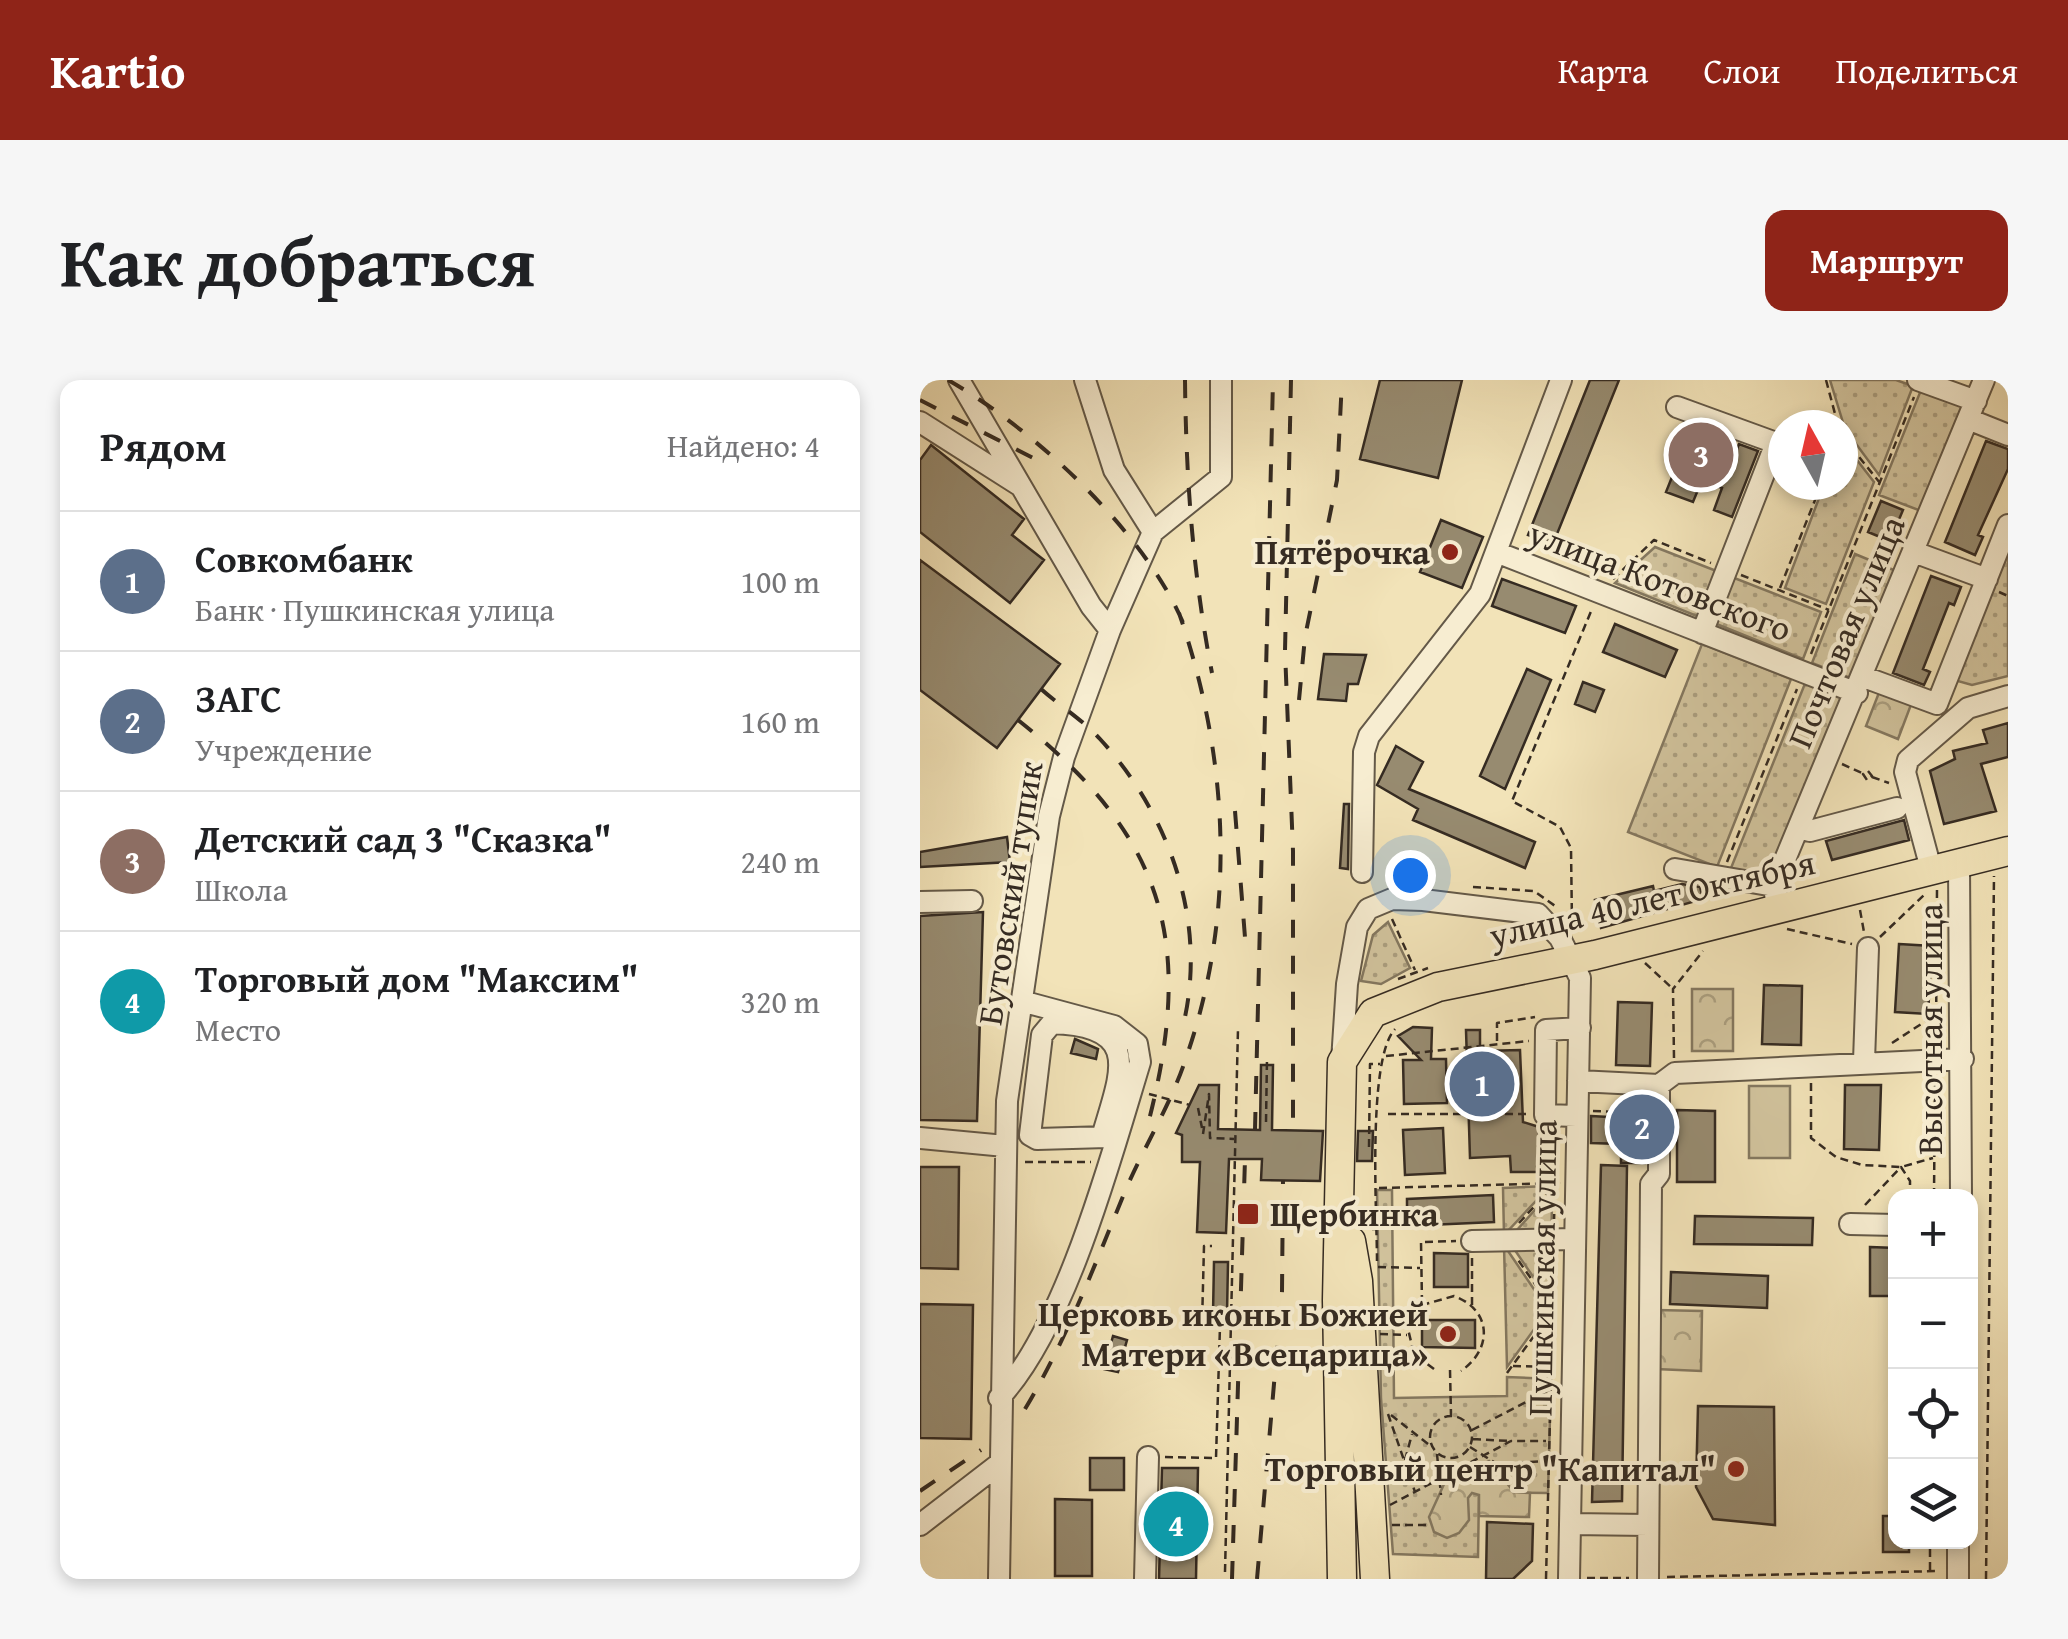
<!DOCTYPE html>
<html lang="ru">
<meta charset="utf-8">
<style>
body{margin:0;font-family:"Gentium Book Plus",serif;background:#f6f6f6;color:#202124}
.controls{position:absolute;right:30px;bottom:30px;display:grid;overflow:hidden;border-radius:20px;box-shadow:0 5px 15px #0003}
.controls button{width:90px;height:90px;display:grid;place-items:center;padding:0;border:0;border-bottom:2px solid #e0e0e0;background:#fff;color:#202124;font:50px sans-serif}
.compass{position:absolute;left:848px;top:30px;width:90px;height:90px;border-radius:50%;background:#fff;box-shadow:0 5px 15px #0003;rotate:352deg}
.you{position:absolute;left:490px;top:495px;width:35px;height:35px;margin:-25px;border:8px solid #fff;border-radius:50%;background:#1a73e8;box-shadow:0 0 0 15px #1a73e833}
.badge{display:grid;place-items:center;width:65px;height:65px;border-radius:50%;background:#8f2418;color:#fff;font-size:32px;font-weight:700}
.pin{position:absolute;translate:-50% -50%;border:5px solid #fff;box-shadow:0 2px 10px #0006}
.list{margin:0;padding:0;list-style:none}
h2{display:flex;justify-content:space-between;align-items:center;height:130px;margin:0;padding:0 40px;font-size:42px}
h2 small{font-size:32px;font-weight:400;color:#757577}
.list li{display:grid;grid-template-columns:65px 1fr auto;gap:30px;align-items:center;box-sizing:border-box;height:140px;padding:0 40px;border-top:2px solid #e0e0e0}
.list b{display:block;font-size:38px;white-space:nowrap}
.list p{margin:0;font-size:32px;white-space:nowrap;color:#757577}
.list em{font-size:32px;font-style:normal;color:#757577}
.icon{flex:none;width:55px;height:55px;fill:none;stroke:currentColor;stroke-width:2;stroke-linecap:round;stroke-linejoin:round}
.map{position:relative;flex:none;width:1088px;height:1199px;overflow:hidden;border-radius:20px}
header{display:flex;align-items:center;gap:60px;box-sizing:border-box;height:140px;padding:0 50px;background:#8f2418;color:#fff}
header strong{font-size:48px}
nav{display:flex;gap:55px;margin-inline-start:auto;font-size:35px}
.intro{display:flex;align-items:center;justify-content:space-between;box-sizing:border-box;height:240px;padding:0 60px}
h1{margin:0;font-size:70px}
.button{padding:25px 45px;border-radius:20px;background:#8f2418;color:#fff;font-size:35px;font-weight:700}
main{display:flex;gap:60px;padding:0 60px}
aside{flex:1;background:#fff;border-radius:20px;box-shadow:0 5px 15px #0003}
.map>svg:first-child{display:block}
</style>
<header>
<strong>Kartio</strong>
<nav><a>Карта</a><a>Слои</a><a>Поделиться</a></nav>
</header>
<div class="intro"><h1>Как добраться</h1><a class="button">Маршрут</a></div>
<main>
<aside>
<h2>Рядом<small>Найдено: 4</small></h2>
<ul class="list">
<li><span class="badge" style="background:#5c6f8a">1</span><div><b>Совкомбанк</b><p>Банк · Пушкинская улица</p></div><em>100 m</em></li>
<li><span class="badge" style="background:#5c6f8a">2</span><div><b>ЗАГС</b><p>Учреждение</p></div><em>160 m</em></li>
<li><span class="badge" style="background:#8d6e63">3</span><div><b>Детский сад 3 &quot;Сказка&quot;</b><p>Школа</p></div><em>240 m</em></li>
<li><span class="badge" style="background:#0f9aa8">4</span><div><b>Торговый дом &quot;Максим&quot;</b><p>Место</p></div><em>320 m</em></li>
</ul>
</aside>
<div class="map">
<svg width="1088" height="1199" viewBox="0 0 1088 1199">
<defs>
<pattern id="grass-dots" width="8" height="8" patternUnits="userSpaceOnUse" patternTransform="scale(2.5)"><rect width="8" height="8" fill="#d2c49e"/><path d="M2 2h.1M6 6h.1" fill="none" stroke="#ab9f80" stroke-width="1.8" stroke-linecap="round"/></pattern>
<pattern id="park-crowns" width="20" height="18" patternUnits="userSpaceOnUse" patternTransform="scale(2.5)"><rect width="20" height="18" fill="#d2c49e"/><path d="M2 6a3 3 0 1 1 6 0M12 15a3 3 0 1 1 6 0" fill="none" stroke="#ab9f80"/></pattern>
</defs>
<rect width="100%" height="100%" fill="#f2e3b8"/>
<filter id="stains"><feTurbulence type="fractalNoise" baseFrequency=".002" numOctaves="4"/><feColorMatrix values="0 0 0 0 .2 0 0 0 0 .09 0 0 0 0 .02 0 0 0 .5 -.17"/></filter>
<radialGradient id="worn" r=".72"><stop offset=".6" stop-color="#630" stop-opacity="0"/><stop offset="1" stop-color="#630" stop-opacity=".3"/></radialGradient>
<path fill="url(#grass-dots)" stroke="#847860" stroke-width="2.5" d="M910,0H976L993,6L959,95L925,49Z
M1001,10L1044,26L1001,131L959,115Z
M923,62L954,102L906,224L865,208L904,105H923Z
M1088,160V296L1052,305L1034,300Z
M735,167L901,232L883,279L695,203Z
M935,174L976,191L933,299L892,283Z
M782,264L871,299L797,487L708,452Z
M886,301L929,317L852,502L809,493Z
M468,542L490,588L461,604L441,601L453,555Z
M630,806L584,855L583,808Z
M457,810H472L474,1018L587,1016V997L631,999L628,1113L559,1112L558,1177L473,1174L461,1018Z
M632,811L631,923L588,860Z
M584,865L628,930L587,987Z"/>
<path fill="url(#park-crowns)" stroke="#847860" stroke-width="2.5" d="M960,310L992,322L978,359L946,346Z
M772,609H813V671H772Z
M736,930L782,931L781,991L736,989Z
M569,1081L594,1112L610,1113L609,1137L559,1136V1115L552,1113L548,1118L549,1140L539,1153L527,1158L514,1152L509,1137L525,1102Z"/>
<path fill="#d2c49e" stroke="#847860" stroke-width="2.5" d="M829,706H870V778H829Z"/>
<path fill="#978b70" stroke="#352b22" stroke-width="2.5" d="M460,0H542L518,98L440,79Z
M670,0H699L633,164L608,155Z
M772,47L798,57L791,77L811,84L819,64L838,71L812,137L794,130L802,108L782,100L773,122L746,112Z
M1066,61L1088,69V89L1058,155L1063,157L1055,175L1025,162Z
M11,65L104,139L92,155L124,180L90,223L0,152V80Z
M961,121L983,130L970,161L948,152Z
M521,140L563,157L542,208L500,192Z
M0,180L140,284L77,368L0,310Z
M1011,196L1041,207L1034,225L1029,223L1003,289L1010,292L1004,305L973,293Z
M582,199L656,226L645,253L572,226Z
M695,244L757,270L745,297L683,272Z
M404,274L446,275L438,304H428L426,321L398,319Z
M607,289L631,300L585,409L560,396Z
M663,302L684,310L675,332L655,324Z
M1088,343V377L1061,384L1076,431L1024,444L1010,391L1035,379L1033,371L1067,363L1063,350Z
M476,366L503,382L489,409L615,462L605,488L493,440L498,429L457,405Z
M424,424H429L428,489L420,488Z
M984,440L989,460L912,480L906,461Z
M87,457L90,482L0,487V472Z
M762,504L780,507L783,519L681,548L675,520L733,506L734,511Z
M63,532L57,741L0,740V536Z
M979,564L1012,566L1008,634L975,632Z
M844,605L882,606L881,665L842,664Z
M698,622L732,623L730,686L696,685Z
M493,647L512,648L511,679H526L527,723L484,724L483,680H501L478,656Z
M546,650H560V671L600,670L603,742L619,747L618,792H591L590,776L550,778Z
M155,659L178,669L176,679L151,673Z
M341,685H353L352,750L403,751L400,801L341,800L342,779H309L306,853L277,852L280,782H262V755L256,753L279,705H299L298,749L340,750Z
M925,705H961L959,770L924,769Z
M757,730L795,731V802H757Z
M671,736L725,739V783H701V764L671,763Z
M523,748L525,793L485,795L483,750Z
M438,751H453L452,781H437Z
M681,785L707,786L702,1121L672,1122Z
M0,787H39L38,889L0,888Z
M573,815L574,842L487,846V819Z
M775,836L893,838L892,865L774,864Z
M950,867L976,868V916H950Z
M514,873L548,874V907H514Z
M294,882H308L307,934H293Z
M751,892L848,896L847,928L750,924Z
M0,924L53,925L51,1059L0,1058Z
M502,940H555V968L502,967Z
M193,956L207,960L198,992L184,989Z
M778,1026L854,1027L855,1145L793,1139L776,1107Z
M170,1078H204V1110H170Z
M242,1088H278L276,1199H239Z
M135,1119L172,1120V1196H135Z
M963,1136H976V1162H989V1172H963Z
M567,1142L613,1144L612,1181L593,1199H566Z"/>
<g fill="none" stroke-linecap="round" stroke-linejoin="round">
<g stroke="#645948" stroke-width="24">
<path id="minor" d="M39,0L171,226L190,250
M165,0L194,90L233,152
M998,0L1056,21
M757,27L856,63L782,253
M1048,39L1088,55
M0,42L99,105
M576,172L937,313
M994,172L1067,199
M944,297L1017,324L1088,145
M879,448L890,451L977,428
M1039,483L1041,816
M755,489L854,506
M1011,489L985,392L988,380L1048,328L1088,316
M442,492L444,372L449,356L560,214L641,0
M0,522L52,521
M857,529L854,506L1064,0
M422,681L427,604L437,547L448,529L472,519L503,520L618,534L640,558L660,598L649,1199
M944,681L948,568
M658,701L739,705L755,693L1043,679
M656,736L625,735L626,650L660,648
M182,757C200,694 225,646 132,643L122,655L110,755L117,759L187,757H196
M0,758L85,766
M930,844L976,845
M552,861L655,859
M79,1018C146,947 191,777 220,682L217,664L194,646L105,622
M651,1144L728,1145
M0,1145L79,1084
M79,1199L87,721L129,436L144,377L190,250L233,152L301,97V0
M225,1199L228,1077
M728,1199L731,804L739,794V705
M1038,1199V1162"/>
</g>
<g stroke="#352b22" stroke-width="31">
<path id="major" d="M431,861L438,901L455,1199
M422,1199L417,920L422,682L453,633L518,607L675,575L1088,471"/>
</g>
<path stroke="#352b22" stroke-width="2.5" stroke-dasharray="8 5" stroke-linecap="butt" d="M906,0L918,45
M923,57L960,103
M821,195L909,230
M693,199L734,160L791,183
M860,208L901,105
M1079,212L1088,216
M891,274L994,17
M922,384L942,393
M948,391L952,396L947,400L943,394Z
M952,397L969,403
M807,482L877,309
M553,507L614,511L638,528
M940,530L944,552
M472,539L495,590
M652,544L651,468L640,447L592,421L672,229
M867,549L932,564
M960,557L1005,514
M725,583L752,608
M478,599L508,588
M577,661V643L615,637
M1016,661L1017,509
M972,663L1015,635
M466,676L609,661
M754,678L753,609L783,571
M891,703V758L916,777L942,785L981,787L1013,778
M229,714L270,725
M278,728L282,748
M673,731L697,732V719
M468,734H606
M346,742L347,678
M283,754L289,714L290,758L314,759
M449,767L450,684H460
M105,782H171
M459,808L641,803
M1014,816L1015,699
M945,825L981,787L990,801V816
M449,839V849H456
M634,842L635,804
M599,843L634,805
M457,881C457,834 447,679 475,649
M458,887L500,888
M502,923L501,862L536,861
M552,925V878
M460,954L487,955
M466,986L494,974
M593,986L630,987
M514,989L494,974L488,949L502,925L534,916C572,930 573,969 541,991
M530,990L531,1035
M587,993L633,930L596,877
M468,1034L495,1112
M471,1035L512,1067
M510 1057a21 21 0 1 1 42 0a21 21 0 1 1-42 0Z
M552,1050L629,1010
M553,1059L590,1061
M550,1067L577,1084L627,1081
M517,1074L521,1115
M245,1077L296,1078L300,946L282,945L284,866H292
M485,1080L492,1054
M470,1125L591,1061H626
M472,1145H510
M1010,1190V1162
M305,1192L318,649
M747,1197L1019,1191
M667,1198H709
M626,1199L634,875
M1066,1199L1074,496"/>
<use href="#minor" stroke="#f7edd1" stroke-width="20"/>
<use href="#major" stroke="#f2e3b8" stroke-width="28"/>
<path stroke="#352b22" stroke-width="4" stroke-dasharray="18 18" stroke-linecap="butt" d="M28,0C114,49 226,153 264,245
M265,0C266,100 273,195 292,293
M371,0L365,271L373,471V751
M0,20L117,80
M121,309C140,326 163,340 180,359C248,433 286,537 265,637
M379,320L385,257L417,100L422,0
M98,340C246,458 275,562 228,744
M315,431L326,570
M335,750L353,0
M105,1029C147,959 175,884 206,809C225,765 251,724 266,678C317,532 309,378 259,233
M0,1111L61,1070
M312,1199L325,779
M337,1199L362,912L363,800"/>
</g>
<g fill="#8f2418" stroke="#f7edd1" stroke-width="4">
<circle cx="530" cy="172" r="10"/>
<rect x="316" y="822" width="24" height="24" rx="5"/>
<circle cx="528" cy="954" r="10"/>
<circle cx="816" cy="1089" r="10"/>
</g>
<g text-anchor="middle" stroke-width="8" stroke-linejoin="round" paint-order="stroke">
<g font-size="35" font-weight="bold" fill="#352b22" stroke="#f7edd1" text-anchor="end">
<text x="510" y="184">Пятёрочка</text>
<text x="350" y="846" text-anchor="start">Щербинка</text>
<text x="508" y="946">Церковь иконы Божией<tspan x="508" dy="40">Матери «Всецарица»</tspan></text>
<text x="796" y="1101">Торговый центр "Капитал"</text>
</g>
<g font-size="35" fill="#352b22" stroke="#f7edd1">
<text transform="translate(740 201) rotate(21)" y="12">улица Котовского</text>
<text transform="translate(926 252) rotate(-67)" y="12">Почтовая улица</text>
<text transform="translate(90 513) rotate(-81)" y="12">Бутовский тупик</text>
<text transform="translate(732 519) rotate(-13)" y="12">улица 40 лет Октября</text>
<text transform="translate(1010 649) rotate(-90)" y="12">Высотная улица</text>
<text transform="translate(622 888) rotate(-89)" y="12">Пушкинская улица</text>
</g>
</g>
<rect width="100%" height="100%" filter="url(#stains)"/>
<rect width="100%" height="100%" fill="url(#worn)"/>
</svg>
<div class="controls">
<button>+</button>
<button>−</button>
<button><svg class="icon" aria-label="locate" viewBox="0 0 24 24"><circle cx="12" cy="12" r="6"/><path d="M12 2v4M12 18v4M2 12h4M18 12h4"/></svg></button>
<button><svg class="icon" aria-label="layers" viewBox="0 0 24 24"><path d="M12 4l9 5-9 5-9-5zM3 14l9 5 9-5"/></svg></button>
</div>
<svg class="compass" viewBox="-18 -18 36 36"><path d="M0-13l5 13h-10z" fill="#e53935"/><path d="M0 13l5-13h-10z" fill="#757577"/></svg>
<div class="you"></div>
<div class="pin badge" style="left:562px;top:704px;background:#5c6f8a">1</div>
<div class="pin badge" style="left:722px;top:747px;background:#5c6f8a">2</div>
<div class="pin badge" style="left:781px;top:75px;background:#8d6e63">3</div>
<div class="pin badge" style="left:256px;top:1144px;background:#0f9aa8">4</div>
</div>
</main>
